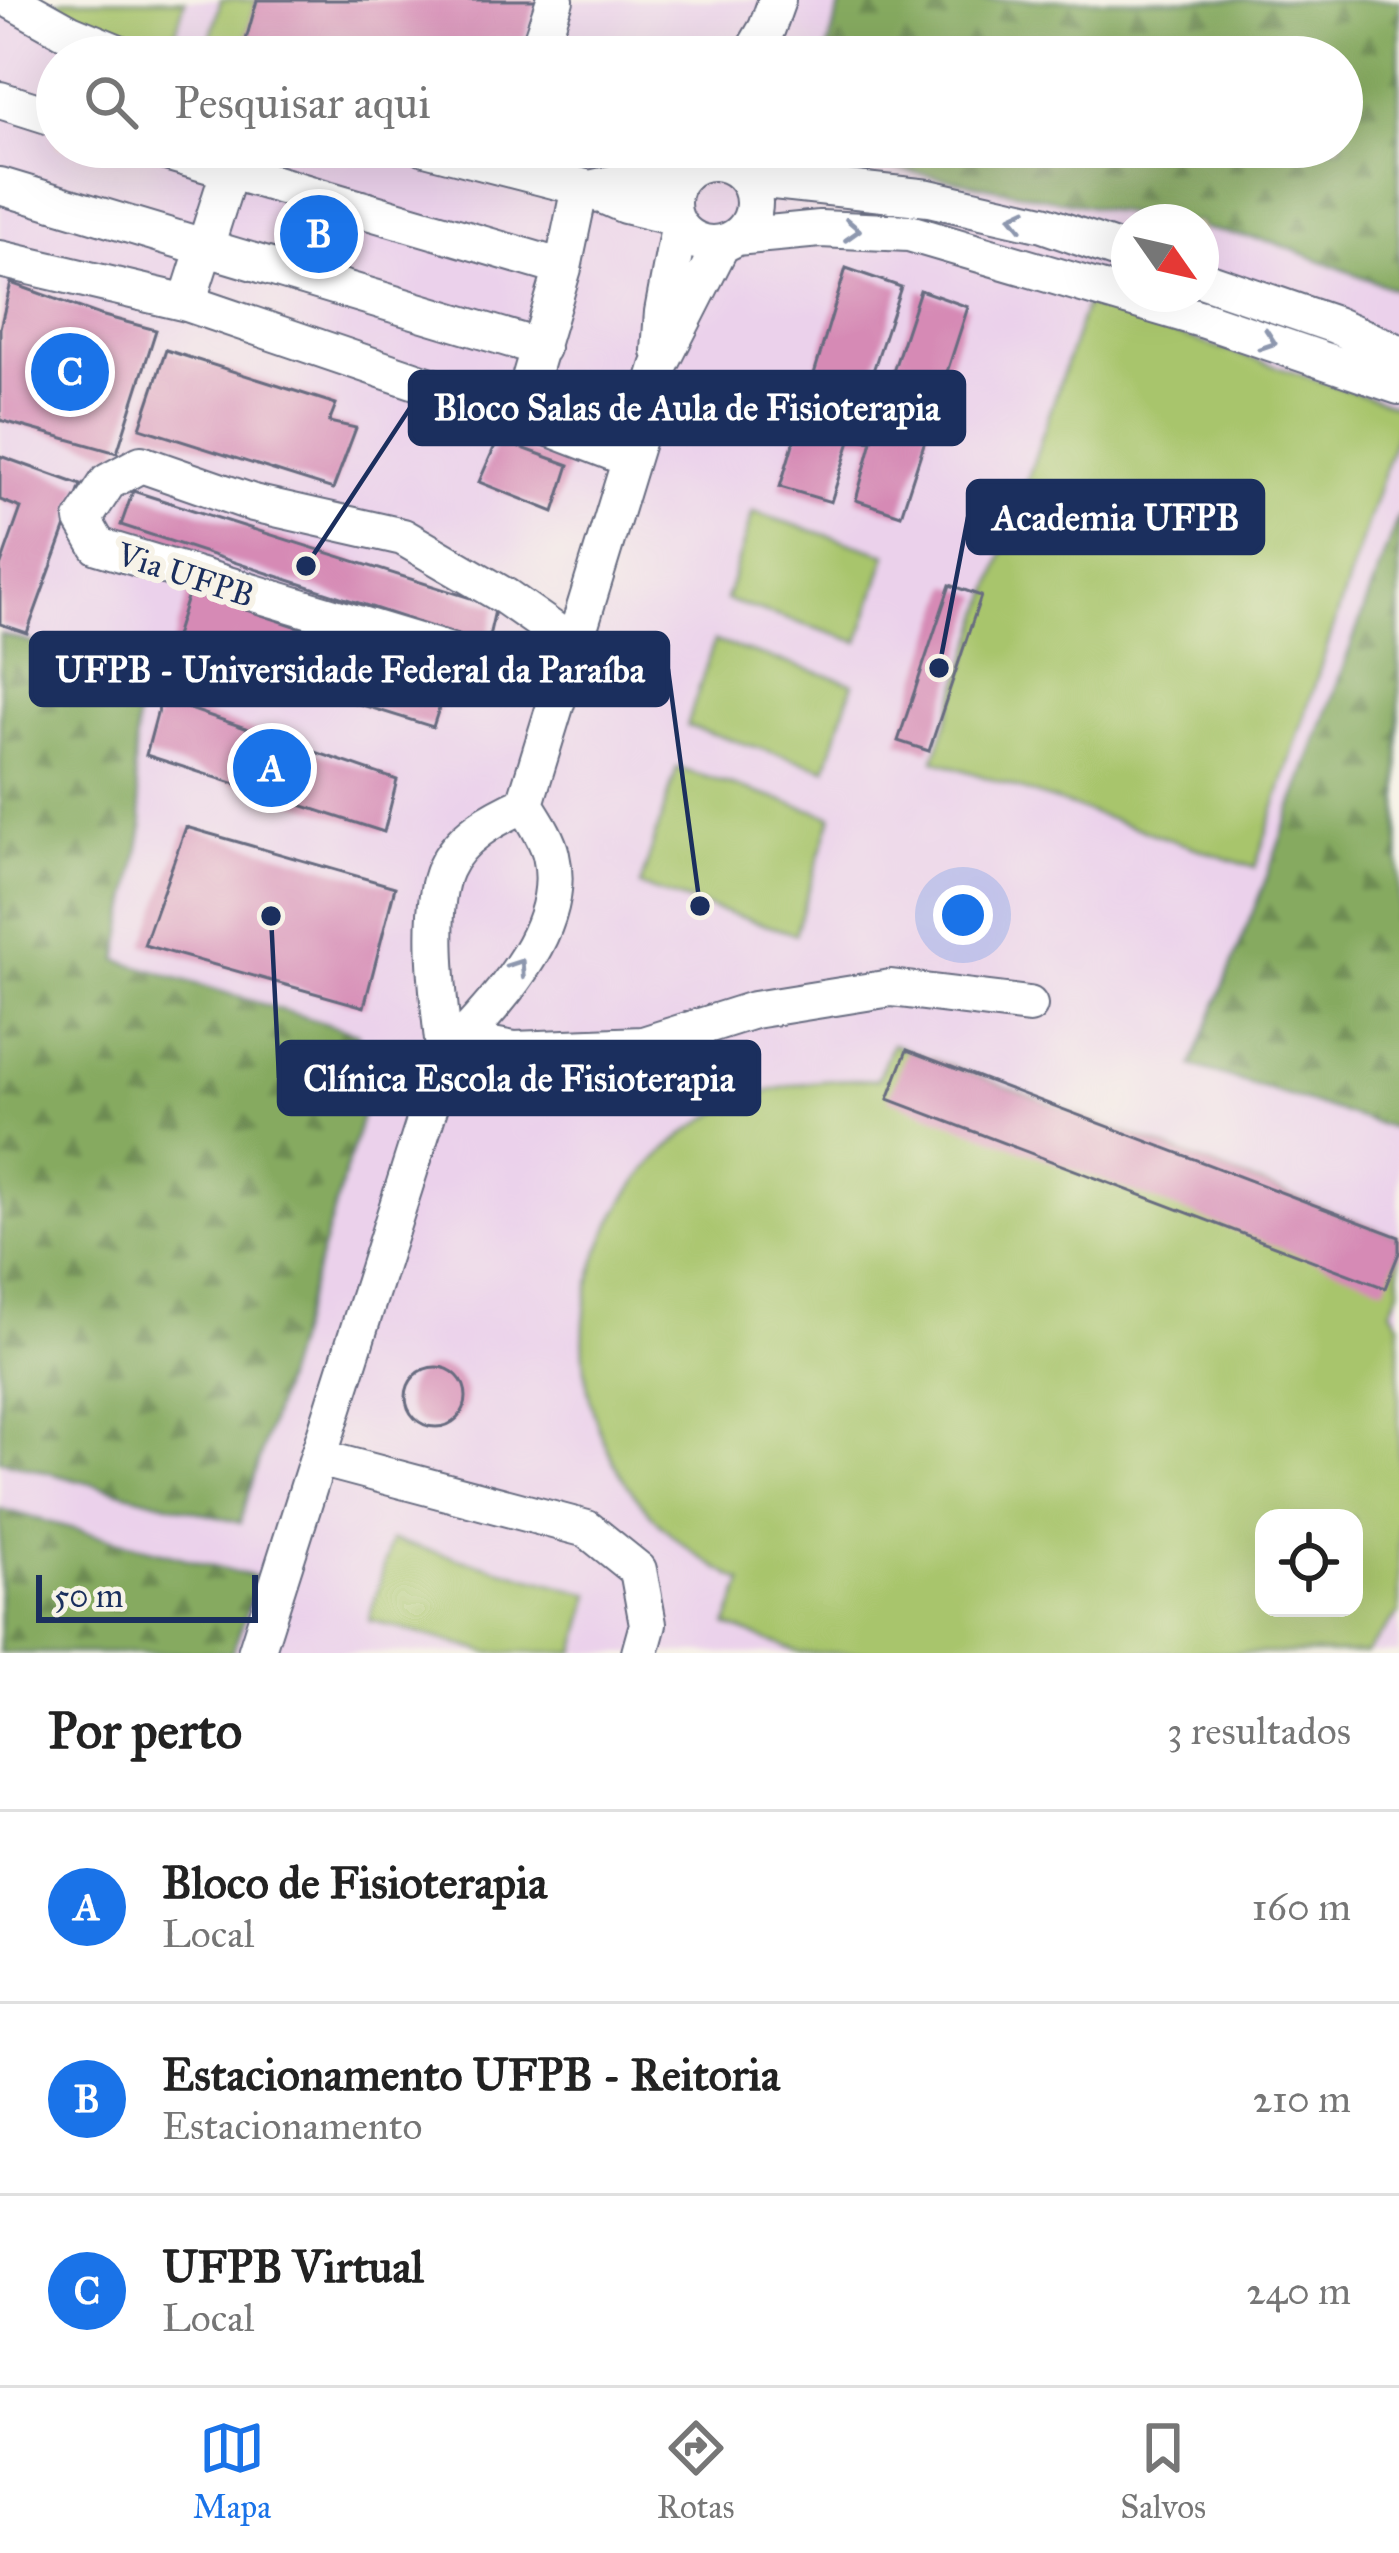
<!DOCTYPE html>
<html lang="pt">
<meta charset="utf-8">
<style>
body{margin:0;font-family:"IM FELL Great Primer",serif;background:#f6f6f6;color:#222}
.controls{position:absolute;right:36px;bottom:36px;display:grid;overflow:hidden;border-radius:24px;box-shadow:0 12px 48px #0002}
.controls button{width:108px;height:108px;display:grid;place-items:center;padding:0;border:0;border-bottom:3px solid #e0e0e0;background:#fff;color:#222;font:60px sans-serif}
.compass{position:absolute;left:1111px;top:204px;width:108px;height:108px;border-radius:50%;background:#fff;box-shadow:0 12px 48px #0002;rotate:124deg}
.scale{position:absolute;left:36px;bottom:30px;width:222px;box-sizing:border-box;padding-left:12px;border:6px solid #1b2f5e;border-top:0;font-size:33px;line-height:42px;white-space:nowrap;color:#1b2f5e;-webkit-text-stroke:9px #f7f3e8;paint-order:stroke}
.you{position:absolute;left:963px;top:915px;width:42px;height:42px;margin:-30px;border:9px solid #fff;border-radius:50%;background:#1a73e8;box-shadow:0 0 0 18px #1a73e833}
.badge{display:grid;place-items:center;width:78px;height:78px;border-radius:50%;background:#1a73e8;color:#fff;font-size:39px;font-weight:700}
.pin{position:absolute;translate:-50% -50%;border:6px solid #fff;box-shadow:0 3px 12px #0006}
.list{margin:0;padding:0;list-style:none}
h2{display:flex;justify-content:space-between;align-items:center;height:156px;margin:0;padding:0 48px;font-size:51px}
h2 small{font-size:39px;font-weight:400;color:#767676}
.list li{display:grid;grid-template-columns:78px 1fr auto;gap:36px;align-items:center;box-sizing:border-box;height:192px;padding:0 48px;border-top:3px solid #e0e0e0}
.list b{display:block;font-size:45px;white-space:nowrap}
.list p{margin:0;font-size:39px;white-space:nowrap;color:#767676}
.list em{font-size:39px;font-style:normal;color:#767676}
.icon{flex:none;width:66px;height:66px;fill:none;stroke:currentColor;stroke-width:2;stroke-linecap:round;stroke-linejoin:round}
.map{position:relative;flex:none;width:1399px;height:1653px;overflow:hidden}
.search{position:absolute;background:#fff;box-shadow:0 12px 48px #0002;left:36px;right:36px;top:36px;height:132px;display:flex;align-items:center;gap:30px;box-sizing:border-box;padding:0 42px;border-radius:66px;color:#767676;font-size:45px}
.sheet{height:732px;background:#fff}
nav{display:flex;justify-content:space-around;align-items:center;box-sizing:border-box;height:168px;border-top:3px solid #e0e0e0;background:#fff;font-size:33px;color:#767676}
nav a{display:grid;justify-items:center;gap:6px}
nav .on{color:#1a73e8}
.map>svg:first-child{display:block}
</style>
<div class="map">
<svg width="1399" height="1653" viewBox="0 0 1399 1653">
<defs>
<pattern id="forest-firs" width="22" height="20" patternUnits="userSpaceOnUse" patternTransform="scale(3)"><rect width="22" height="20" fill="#86aa60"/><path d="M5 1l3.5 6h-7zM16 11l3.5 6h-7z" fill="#6d8b52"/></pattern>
</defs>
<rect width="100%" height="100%" fill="#f7f3e8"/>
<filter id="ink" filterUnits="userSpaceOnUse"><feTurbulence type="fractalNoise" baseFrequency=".00833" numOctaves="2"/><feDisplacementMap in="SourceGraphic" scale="24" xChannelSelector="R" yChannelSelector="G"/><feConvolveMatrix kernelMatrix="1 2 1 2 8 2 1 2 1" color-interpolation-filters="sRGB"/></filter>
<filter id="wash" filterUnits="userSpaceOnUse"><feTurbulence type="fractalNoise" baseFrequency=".004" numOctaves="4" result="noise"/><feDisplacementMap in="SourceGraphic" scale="48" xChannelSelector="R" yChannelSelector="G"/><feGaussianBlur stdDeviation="2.7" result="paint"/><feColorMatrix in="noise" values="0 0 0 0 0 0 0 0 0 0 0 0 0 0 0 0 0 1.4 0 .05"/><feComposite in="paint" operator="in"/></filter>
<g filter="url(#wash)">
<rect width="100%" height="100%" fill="#f3ddbf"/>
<path fill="#ebd1eb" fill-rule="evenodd" d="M0,0H1399V1653H0ZM57,57H1342V147H57ZM1129,222H1201V294H1129ZM1264,1518H1354V1608H1264Z"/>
<path fill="#a8c56c" stroke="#627a65" stroke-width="3" fill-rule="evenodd" d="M63,0H185L174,39L162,54L80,23L55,3Z
M221,0H257L243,53L252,57L206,54Z
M1086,304L1399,407V426L1255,868L934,760Z
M753,512L887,554L859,642L726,600Z
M714,641L853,683L826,769L687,726Z
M677,768L832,816L795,934L640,886Z
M892,1044L1399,1237V1289L1391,1310L1399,1323V1613L1366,1653H800L727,1625L743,1582C467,1446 573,1060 877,1080ZM1264,1518H1354V1608H1264Z
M391,1540L591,1594L575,1653H490L369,1620Z"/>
<path fill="url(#forest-firs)" stroke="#506c5f" stroke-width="3" d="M842,0H1399V291L1273,242L1201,228V222H1170L840,158L838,147H1342V57H825Z
M1399,514V1130L1192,1066L1267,876Z
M0,634L139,672L134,769L143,826L118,960L357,1033L376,1070L240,1523L0,1460Z
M0,1509L259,1578L232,1653H0Z"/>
<g id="blocks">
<path fill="#d68ab5" d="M257,0H537L518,57H421L390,49L388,57H256L242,54Z
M846,268L901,287L866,392L884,399L920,290L968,307L901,515L856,500L872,441L851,438L831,502L780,487Z
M11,283L100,315L156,330L117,453L0,420V328Z
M166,350L336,404L329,422L356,428L333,489L140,428Z
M498,439L569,465L554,512L479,482Z
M0,456L81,485L27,633L0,624V567L21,508L0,500Z
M133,491L496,606L487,645L121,525Z
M950,585L981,596L929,751L898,741Z
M189,591L449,677L433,727L172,646Z
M161,699L397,780L384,832L146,755Z
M186,827L395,887L364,1007L144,945Z
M907,1050L1399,1237V1253L1385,1288L888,1099Z
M406 1397a30 30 0 1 1 60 0a30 30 0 1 1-60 0Z"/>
</g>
</g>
<g filter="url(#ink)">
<use href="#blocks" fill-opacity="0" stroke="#676c80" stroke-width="3"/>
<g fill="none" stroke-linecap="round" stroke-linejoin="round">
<g stroke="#676c80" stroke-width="40">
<path id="minor" d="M11,0L70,33L128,57
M536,57L555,0
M750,57L767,28L777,0
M0,100L57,118
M149,147L563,268
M425,147L589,189L625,205L674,217
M672 203a41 41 0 1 1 82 0a41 41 0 1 1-82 0Z
M746,178L929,198L1043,224L1129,254
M0,186L541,348
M589,189L639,178L680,176
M736,237L820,229L909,233L1205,320L1399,386
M0,259L187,303L519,416L628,458
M1201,279L1335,325L1399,353
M187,303L237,147
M660,351L663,312L679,227
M519,416L563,268L580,187
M560,685L98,546L83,520L108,482L141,464L253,503L403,537L506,597L573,644
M443,1037L514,1050L643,1045L754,1010L891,988L1029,1005
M445,1058C492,1006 569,932 551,855C547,837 534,819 525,804L659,367L722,243
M319,1458L587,1529L638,1570L648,1624L640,1653
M256,1653L445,1058C440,1011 426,911 445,869C460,836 494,818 525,804"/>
</g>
<use href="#minor" stroke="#fff" stroke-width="36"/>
</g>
<defs><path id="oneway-chevron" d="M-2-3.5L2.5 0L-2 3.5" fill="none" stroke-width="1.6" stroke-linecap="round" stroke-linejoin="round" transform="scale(3)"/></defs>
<g stroke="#8d97ae">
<use href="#oneway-chevron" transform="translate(1018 218) rotate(-167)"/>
<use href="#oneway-chevron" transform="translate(852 230) rotate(3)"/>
<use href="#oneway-chevron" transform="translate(1268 341) rotate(19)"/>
<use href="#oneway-chevron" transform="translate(518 967) rotate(-56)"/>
</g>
</g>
<g text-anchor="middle" stroke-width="12" stroke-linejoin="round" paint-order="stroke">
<g font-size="33" fill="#1b2f5e" stroke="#f7f3e8">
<text transform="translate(186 574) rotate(18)" y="12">Via UFPB</text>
</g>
</g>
<path fill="none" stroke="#1b2f5e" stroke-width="4.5" d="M306 566L410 408M939 668L968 517M700 906L668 669M271 916L279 1078"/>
<g fill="#1b2f5e" stroke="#f7f3e8" stroke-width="4.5">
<circle cx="306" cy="566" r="12"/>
<circle cx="939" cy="668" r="12"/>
<circle cx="700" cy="906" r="12"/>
<circle cx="271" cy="916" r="12"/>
</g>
<g fill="#1b2f5e" stroke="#1b2f5e" stroke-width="4.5">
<rect x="410" y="372" width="554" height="72" rx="12"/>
<rect x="968" y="481" width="295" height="72" rx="12"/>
<rect x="31" y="633" width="637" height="72" rx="12"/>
<rect x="279" y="1042" width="480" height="72" rx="12"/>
</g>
<g font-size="36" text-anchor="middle" font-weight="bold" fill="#fff">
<text x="687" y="420">Bloco Salas de Aula de Fisioterapia</text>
<text x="1116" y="530">Academia UFPB</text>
<text x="350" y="682">UFPB - Universidade Federal da Paraíba</text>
<text x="519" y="1091">Clínica Escola de Fisioterapia</text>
</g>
</svg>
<div class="controls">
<button><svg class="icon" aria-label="locate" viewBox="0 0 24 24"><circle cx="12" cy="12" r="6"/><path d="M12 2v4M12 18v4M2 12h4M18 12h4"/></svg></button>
</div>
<svg class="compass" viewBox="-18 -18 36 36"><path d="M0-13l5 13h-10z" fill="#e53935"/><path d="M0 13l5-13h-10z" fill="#767676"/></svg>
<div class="scale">50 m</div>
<div class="you"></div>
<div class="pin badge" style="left:272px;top:768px">A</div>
<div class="pin badge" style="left:319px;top:234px">B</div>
<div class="pin badge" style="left:70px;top:372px">C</div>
<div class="search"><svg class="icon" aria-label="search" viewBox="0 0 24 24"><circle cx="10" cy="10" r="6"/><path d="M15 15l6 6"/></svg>Pesquisar aqui</div>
</div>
<section class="sheet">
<h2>Por perto<small>3 resultados</small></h2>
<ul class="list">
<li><span class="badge">A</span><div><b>Bloco de Fisioterapia</b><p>Local</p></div><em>160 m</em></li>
<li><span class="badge">B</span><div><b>Estacionamento UFPB - Reitoria</b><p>Estacionamento</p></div><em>210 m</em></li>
<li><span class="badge">C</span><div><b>UFPB Virtual</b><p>Local</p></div><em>240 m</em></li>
</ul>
</section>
<nav>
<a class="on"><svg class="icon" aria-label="map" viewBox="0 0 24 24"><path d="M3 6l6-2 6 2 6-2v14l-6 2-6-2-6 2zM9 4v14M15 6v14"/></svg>Mapa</a>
<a><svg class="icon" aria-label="directions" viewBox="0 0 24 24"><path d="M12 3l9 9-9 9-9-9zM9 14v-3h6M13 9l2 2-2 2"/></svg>Rotas</a>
<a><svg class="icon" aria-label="saved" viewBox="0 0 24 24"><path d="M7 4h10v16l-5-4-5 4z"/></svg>Salvos</a>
</nav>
